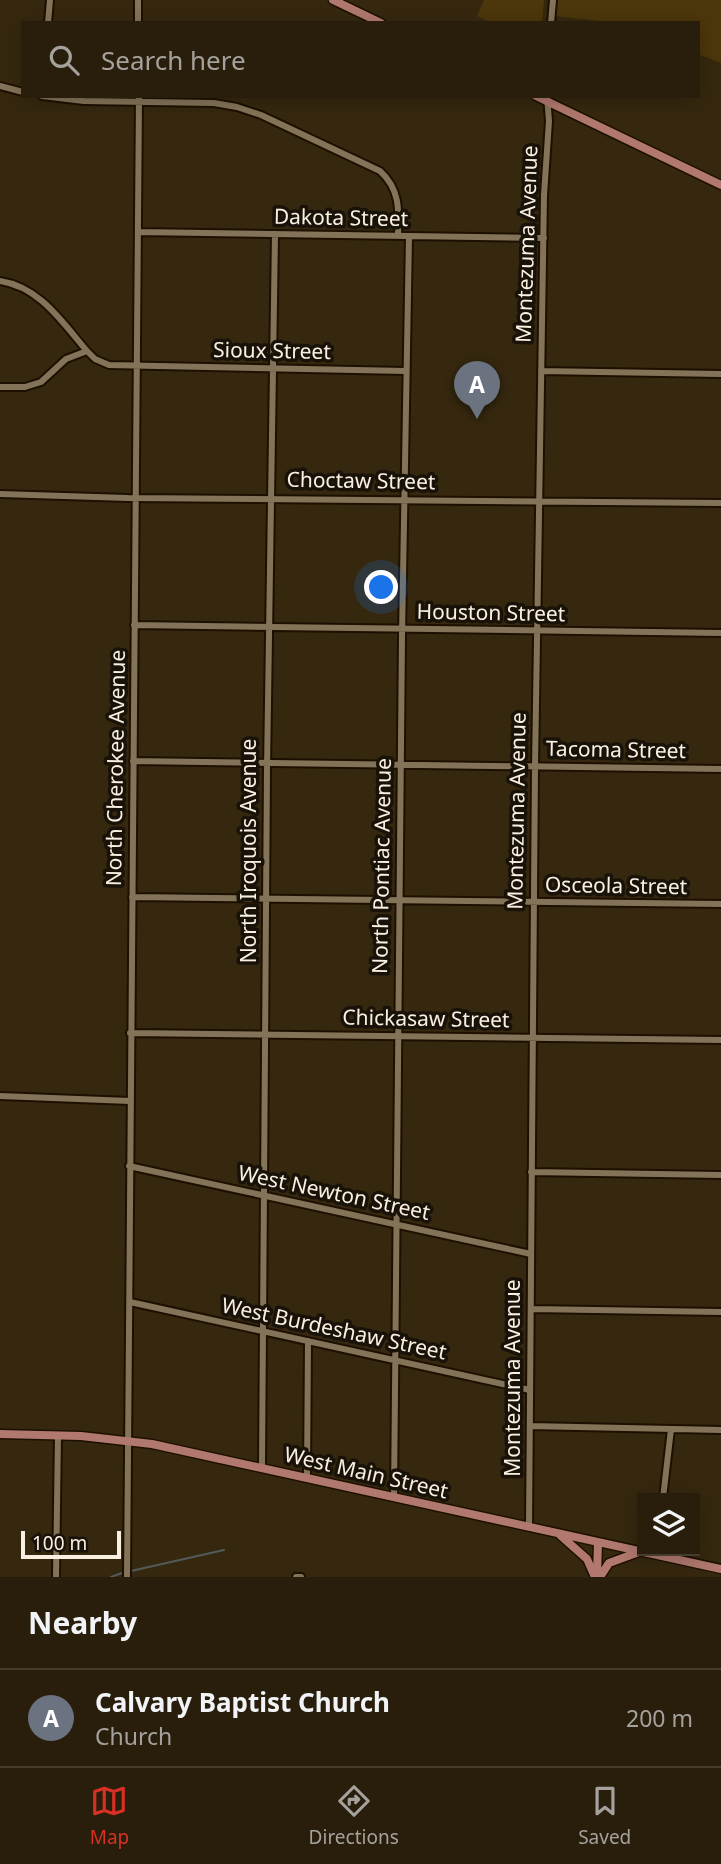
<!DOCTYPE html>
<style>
body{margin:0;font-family:"Noto Sans",sans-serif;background:#342b19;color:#f1f3f6}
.controls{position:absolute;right:21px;bottom:21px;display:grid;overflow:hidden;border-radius:0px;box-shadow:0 4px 18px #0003}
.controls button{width:63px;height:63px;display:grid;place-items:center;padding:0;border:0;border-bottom:2px solid #443c2c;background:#281e0b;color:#f1f3f6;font:35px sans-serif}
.scale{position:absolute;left:21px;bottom:18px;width:100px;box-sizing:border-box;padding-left:7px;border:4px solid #faf0e2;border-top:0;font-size:19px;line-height:24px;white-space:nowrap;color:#faf0e2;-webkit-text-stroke:5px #181208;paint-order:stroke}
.you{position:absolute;left:382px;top:588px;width:24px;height:24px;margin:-18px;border:5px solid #fff;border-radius:50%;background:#1a73e8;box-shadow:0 0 0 10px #1a73e833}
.badge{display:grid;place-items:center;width:46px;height:46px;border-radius:50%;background:#d93025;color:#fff;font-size:23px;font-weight:700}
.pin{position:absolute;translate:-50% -58px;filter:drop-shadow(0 2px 4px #0008)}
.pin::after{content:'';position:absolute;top:37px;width:24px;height:21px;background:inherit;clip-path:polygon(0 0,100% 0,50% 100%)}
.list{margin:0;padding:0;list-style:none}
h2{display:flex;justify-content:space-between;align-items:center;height:91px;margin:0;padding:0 28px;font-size:30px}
h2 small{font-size:23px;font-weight:400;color:#a5a29d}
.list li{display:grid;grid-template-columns:46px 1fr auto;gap:21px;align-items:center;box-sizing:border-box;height:98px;padding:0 28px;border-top:2px solid #443c2c}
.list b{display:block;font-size:26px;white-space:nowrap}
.list p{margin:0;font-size:23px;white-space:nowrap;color:#a5a29d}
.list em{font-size:23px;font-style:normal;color:#a5a29d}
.icon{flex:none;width:38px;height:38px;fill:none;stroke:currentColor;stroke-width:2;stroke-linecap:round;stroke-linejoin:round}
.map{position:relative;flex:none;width:721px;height:1577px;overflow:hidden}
.search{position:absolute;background:#281e0b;box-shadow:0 4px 18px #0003;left:21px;right:21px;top:21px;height:77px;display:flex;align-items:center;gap:18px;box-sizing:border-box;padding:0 24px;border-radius:0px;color:#a5a29d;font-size:26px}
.sheet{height:189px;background:#281e0b}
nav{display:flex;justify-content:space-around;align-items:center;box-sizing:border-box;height:98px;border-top:2px solid #443c2c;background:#281e0b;font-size:19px;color:#a5a29d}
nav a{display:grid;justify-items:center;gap:4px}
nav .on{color:#d93025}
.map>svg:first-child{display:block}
</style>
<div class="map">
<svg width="721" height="1577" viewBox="0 0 721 1577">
<rect width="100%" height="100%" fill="#36280f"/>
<path fill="#4c360b" d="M484,0H544L542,23H492L477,16Z
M557,0H721V63L698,54V23H616L555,16Z"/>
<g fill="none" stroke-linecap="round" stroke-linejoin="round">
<path stroke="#535b5a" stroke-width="2" d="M131,1571L224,1550
M111,1577L122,1573"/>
<g stroke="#1d1000" stroke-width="10">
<path id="minor" d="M48,23L50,0
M138,23V0
M551,23L553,0
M0,86L23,92
M42,96L84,101L214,103L237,107L261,115L380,171C400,189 399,210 398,236
M138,232L544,238
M0,281C40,287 62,322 87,351L95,359L109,365L406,371
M541,371L721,374
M0,387H25L41,382L66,359L87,351
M0,494L128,498L721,503
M134,625L721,633
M133,761L721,769
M132,897L721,904
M130,1033L721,1040
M0,1096L130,1101
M129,1166L531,1254
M531,1172L721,1175
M130,1302L530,1390
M531,1309L721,1312
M530,1426L721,1430
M262,1467L267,769L275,234
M307,1478L308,1341
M394,1497L402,636L409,236
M663,1498L671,1429
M529,1527L535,767L544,195L549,121L547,96
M56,1577L58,1435
M127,1577L139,96
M296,1577H301"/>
</g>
<g stroke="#1d1000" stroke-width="11">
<path id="major" d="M333,0L381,23
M536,96L721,185
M0,1434L81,1436L152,1444L721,1569
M560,1535L587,1559L595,1577
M597,1577L598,1542
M600,1577L609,1563L639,1552"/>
</g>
<use href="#minor" stroke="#837358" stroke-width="6"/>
<use href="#major" stroke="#b0786e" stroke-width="8"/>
</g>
<g text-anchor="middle" stroke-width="7" stroke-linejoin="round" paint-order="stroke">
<g font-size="21" fill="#faf0e2" stroke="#181208">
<text transform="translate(341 218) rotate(1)" y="7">Dakota Street</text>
<text transform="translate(527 244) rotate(-88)" y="7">Montezuma Avenue</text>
<text transform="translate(272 351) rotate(1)" y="7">Sioux Street</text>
<text transform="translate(361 481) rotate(1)" y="7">Choctaw Street</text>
<text transform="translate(491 613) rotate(1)" y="7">Houston Street</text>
<text transform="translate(616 750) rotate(1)" y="7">Tacoma Street</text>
<text transform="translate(116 768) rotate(-89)" y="7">North Cherokee Avenue</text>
<text transform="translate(517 811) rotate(-89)" y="7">Montezuma Avenue</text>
<text transform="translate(249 851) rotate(-90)" y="7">North Iroquois Avenue</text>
<text transform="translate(382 866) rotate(-89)" y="7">North Pontiac Avenue</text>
<text transform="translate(616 886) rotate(1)" y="7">Osceola Street</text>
<text transform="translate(426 1019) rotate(1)" y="7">Chickasaw Street</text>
<text transform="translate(334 1193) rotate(12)" y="7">West Newton Street</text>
<text transform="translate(334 1329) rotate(12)" y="7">West Burdeshaw Street</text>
<text transform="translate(513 1378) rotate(-90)" y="7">Montezuma Avenue</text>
<text transform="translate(366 1473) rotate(13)" y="7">West Main Street</text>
</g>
</g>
</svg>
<div class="controls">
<button><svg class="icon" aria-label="layers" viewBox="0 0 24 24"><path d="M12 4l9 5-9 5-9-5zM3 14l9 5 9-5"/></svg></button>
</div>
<div class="scale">100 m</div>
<div class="you"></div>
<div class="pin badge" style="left:477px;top:419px;background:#6b7280">A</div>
<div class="search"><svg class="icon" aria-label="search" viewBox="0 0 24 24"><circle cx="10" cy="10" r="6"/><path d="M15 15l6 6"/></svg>Search here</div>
</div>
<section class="sheet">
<h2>Nearby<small></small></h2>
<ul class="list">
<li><span class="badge" style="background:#6b7280">A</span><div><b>Calvary Baptist Church</b><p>Church</p></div><em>200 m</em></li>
</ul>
</section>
<nav>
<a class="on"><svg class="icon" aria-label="map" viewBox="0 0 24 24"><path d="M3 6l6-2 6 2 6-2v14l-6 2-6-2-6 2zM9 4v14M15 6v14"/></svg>Map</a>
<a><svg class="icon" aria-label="directions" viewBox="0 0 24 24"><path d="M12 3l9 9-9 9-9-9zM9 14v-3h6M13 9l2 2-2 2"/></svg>Directions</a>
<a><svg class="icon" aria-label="saved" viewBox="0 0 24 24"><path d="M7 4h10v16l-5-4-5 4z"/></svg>Saved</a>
</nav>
